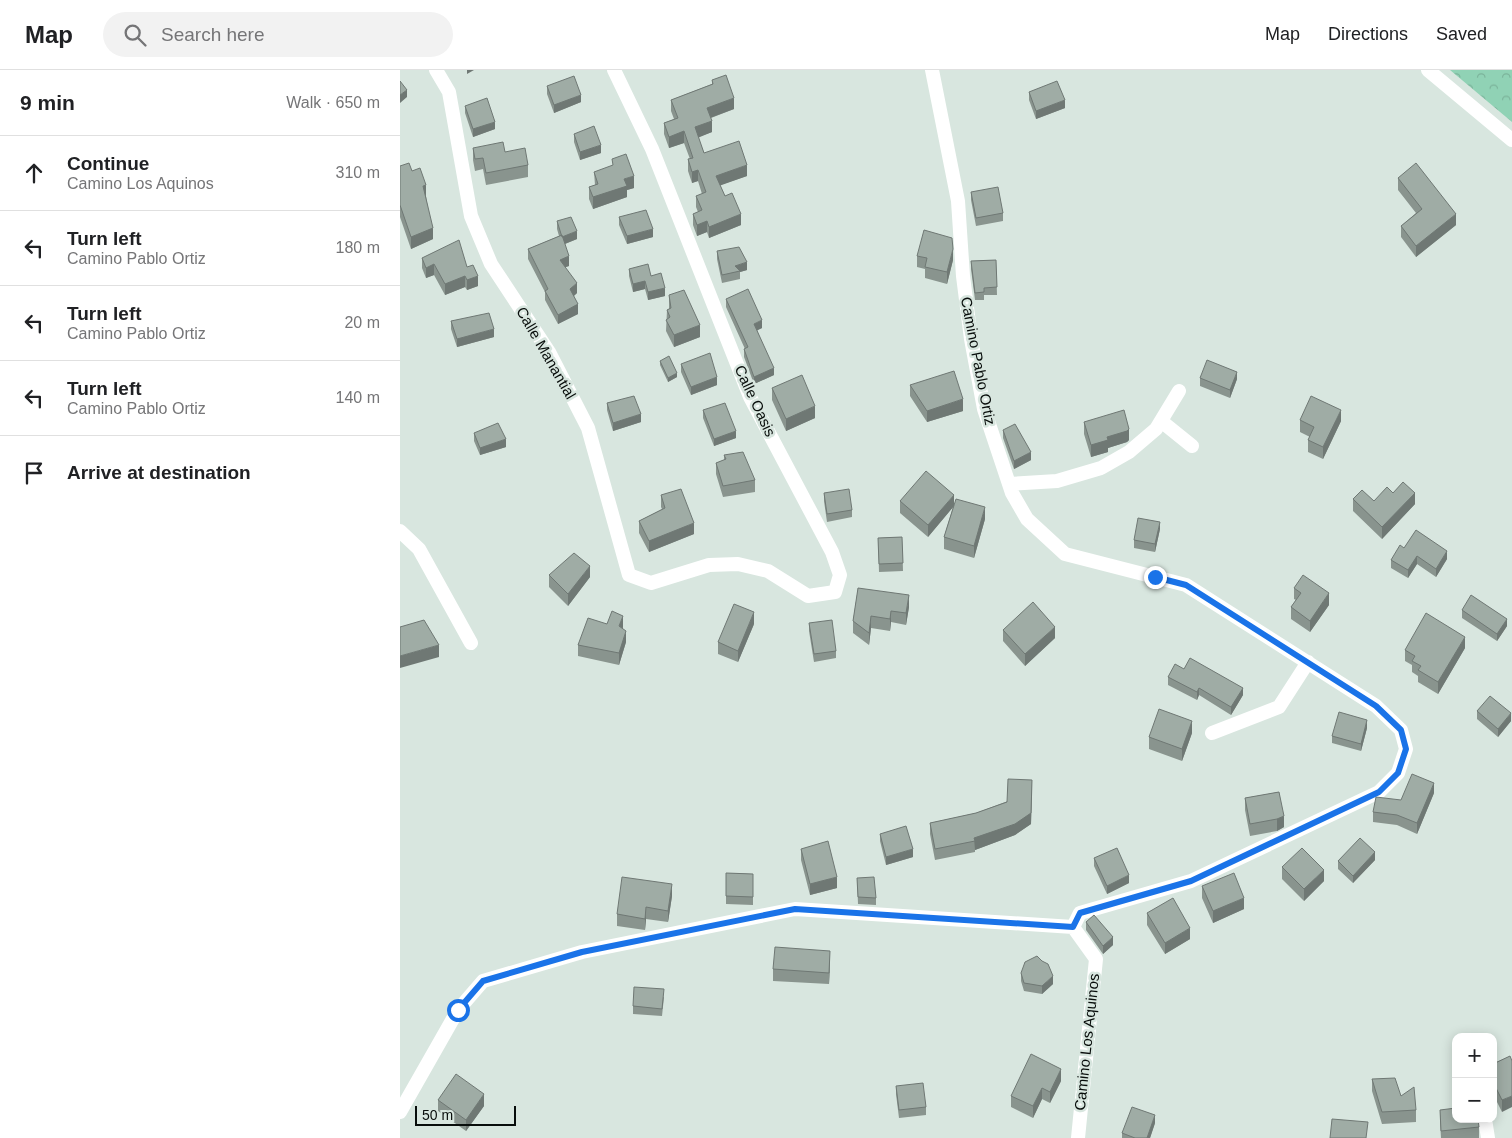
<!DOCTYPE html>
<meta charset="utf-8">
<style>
body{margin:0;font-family:Arial,sans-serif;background:#f2f2f2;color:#202124}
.controls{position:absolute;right:15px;bottom:15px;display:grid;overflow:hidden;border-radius:10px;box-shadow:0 2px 12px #0003}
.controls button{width:45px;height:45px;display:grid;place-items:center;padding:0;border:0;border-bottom:1px solid #e0e0e0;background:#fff;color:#202124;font:25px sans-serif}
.scale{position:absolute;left:15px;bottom:12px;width:101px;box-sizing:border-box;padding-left:5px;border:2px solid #080d0b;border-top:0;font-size:14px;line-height:18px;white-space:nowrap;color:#080d0b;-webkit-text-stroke:4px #d8e6df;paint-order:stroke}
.stop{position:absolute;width:15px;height:15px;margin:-11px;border:4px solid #1a73e8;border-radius:50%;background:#fff}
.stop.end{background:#1a73e8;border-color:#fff;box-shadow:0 1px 5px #0008}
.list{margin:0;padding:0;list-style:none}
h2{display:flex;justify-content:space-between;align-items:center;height:65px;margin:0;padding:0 20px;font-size:21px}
h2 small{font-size:16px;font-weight:400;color:#757577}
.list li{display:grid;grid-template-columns:32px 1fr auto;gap:15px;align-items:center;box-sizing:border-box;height:75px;padding:0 20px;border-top:1px solid #e0e0e0}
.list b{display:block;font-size:19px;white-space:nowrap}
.list p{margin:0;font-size:16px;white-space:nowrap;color:#757577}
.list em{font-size:16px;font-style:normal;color:#757577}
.icon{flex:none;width:28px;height:28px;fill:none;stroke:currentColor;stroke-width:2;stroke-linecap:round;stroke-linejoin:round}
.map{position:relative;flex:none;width:1112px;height:1068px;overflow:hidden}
header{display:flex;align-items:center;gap:30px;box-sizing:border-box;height:70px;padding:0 25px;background:#fff;border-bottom:1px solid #e0e0e0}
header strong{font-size:24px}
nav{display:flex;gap:28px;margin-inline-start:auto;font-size:18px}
.search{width:350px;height:45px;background:#f2f2f2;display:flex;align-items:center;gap:12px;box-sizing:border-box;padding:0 18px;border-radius:28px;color:#757577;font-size:19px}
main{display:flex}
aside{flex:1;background:#fff}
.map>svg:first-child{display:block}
</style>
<header>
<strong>Map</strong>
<div class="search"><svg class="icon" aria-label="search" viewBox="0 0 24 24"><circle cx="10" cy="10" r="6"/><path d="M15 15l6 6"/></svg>Search here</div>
<nav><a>Map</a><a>Directions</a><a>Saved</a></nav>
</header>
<main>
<aside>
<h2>9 min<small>Walk · 650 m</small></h2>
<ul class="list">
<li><svg class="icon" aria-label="ahead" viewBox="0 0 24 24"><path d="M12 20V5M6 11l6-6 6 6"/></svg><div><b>Continue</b><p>Camino Los Aquinos</p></div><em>310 m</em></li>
<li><svg class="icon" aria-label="left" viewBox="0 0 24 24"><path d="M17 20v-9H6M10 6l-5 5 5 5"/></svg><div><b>Turn left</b><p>Camino Pablo Ortiz</p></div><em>180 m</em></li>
<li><svg class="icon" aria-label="left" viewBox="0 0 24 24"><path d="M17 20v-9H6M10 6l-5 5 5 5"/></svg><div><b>Turn left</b><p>Camino Pablo Ortiz</p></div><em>20 m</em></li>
<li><svg class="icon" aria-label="left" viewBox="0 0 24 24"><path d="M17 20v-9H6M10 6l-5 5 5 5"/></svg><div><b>Turn left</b><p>Camino Pablo Ortiz</p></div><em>140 m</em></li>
<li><svg class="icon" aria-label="arrive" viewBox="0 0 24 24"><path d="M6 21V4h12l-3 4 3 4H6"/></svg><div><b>Arrive at destination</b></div></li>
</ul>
</aside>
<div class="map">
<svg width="1112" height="1068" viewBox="0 0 1112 1068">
<defs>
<pattern id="forest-crowns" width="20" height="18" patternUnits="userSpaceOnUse" patternTransform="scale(1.25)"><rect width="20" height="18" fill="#90d2b5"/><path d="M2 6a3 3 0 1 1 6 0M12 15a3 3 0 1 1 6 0" fill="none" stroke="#7bb39a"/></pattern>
</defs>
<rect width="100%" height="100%" fill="#d8e6df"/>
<path fill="url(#forest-crowns)" d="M1050,0H1112V52Z"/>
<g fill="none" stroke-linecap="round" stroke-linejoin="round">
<path stroke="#fff" stroke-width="14" d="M36,0L49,22L71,146L91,194L149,282L188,358L229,505L251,513L309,495L338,494L368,501L408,526L435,522L440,505L432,482L350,327L252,79L214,0
M532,0L558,131L563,206L571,269L584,339L612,423L627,449L665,484L786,515L976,636L1001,660L1006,679L998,703L979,722L791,811L680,843L673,857
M1028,0L1112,70
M761,351L792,376
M609,414L657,411L701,398L729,382L756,359L779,321
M0,461L19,479L71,573
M812,663L879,637L908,592
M673,857L696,889L678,1068
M0,1042L58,940L83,911L182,882L395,839L673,857
M1085,1049L1088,1068"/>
</g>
<path fill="#89948e" d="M312,10L334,39L311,48L312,62L298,67L304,83L347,106L320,115L325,126L341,155L309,168L307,162L297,166L293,155V144L298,142L296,137V126L302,124L298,111L292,113L288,101V89H290L284,73L269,78L264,64V53L274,49L271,41V30L312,14Z
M147,16L181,32L154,43L147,24Z
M629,22L665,38L636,49L629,30Z
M65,36L95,59L73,67L65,43Z
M174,64L201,83L180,90L174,72Z
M73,78L105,82L128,95V107L86,115L83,99L75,101L73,90Z
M0,96L12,101L26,126L33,169L11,179L0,147Z
M194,102L234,118L227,120V127L193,139L189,129V117L195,115Z
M998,108L1056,155L1016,187L1001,167V156L1016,143L998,120Z
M571,122L603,143V151L576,156L571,130Z
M219,147L253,167L227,174L219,155Z
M157,151L177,169L165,174L169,196L165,197L177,223L174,226L178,244L158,254L145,230V222L128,189V179L159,166L157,159Z
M317,181L347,200L340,202V209L322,213L317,189Z
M517,186L553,190L547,214L525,208V199L517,197Z
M22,188L67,197L78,216L67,220L65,217L45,225L34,205L26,208L22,198Z
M596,190L597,225H584V230H575L571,199V191Z
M229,199L251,206L265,226L248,230L245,219L233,222L229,206Z
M269,225L300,267L274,277L266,261L267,240L269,239Z
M326,229L362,258L357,260L374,305L354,314L344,287V279H345L326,237Z
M51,251L94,267L57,277L51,259Z
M260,291L277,307L268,312L260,295Z
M281,294L317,315L291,325L281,302Z
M800,308L837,309L830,328L800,316Z
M510,315L563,341L527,352L510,326Z
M372,318L415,348L386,361L372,330Z
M207,333L241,352L213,361L207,340Z
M303,340L336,368L314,376L303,348Z
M900,350L941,351L923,389L908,382V370L910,367L900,362Z
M684,352L729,370L727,372L708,378V382L691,387L684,364Z
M603,360L631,390L614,399L603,368Z
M74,363L106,377L80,385L74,371Z
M324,385L355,410V422L323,427L316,404V393L324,390Z
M424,423L452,440V447L427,452L424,431Z
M993,423L1015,434L982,469L953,441V429L974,431Z
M261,425L294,464L249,482L239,463V451L262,439L261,437Z
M500,431L554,435L585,449L574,488L544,479V467L553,437L528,467L500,443Z
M760,459L755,482L734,478V470Z
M502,467L503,501L479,502L478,468Z
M1004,478L1047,489L1036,507L1017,494L1008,508L991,498V490Z
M149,505L190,507L168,536L149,517Z
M458,518L509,537L506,555L491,552L490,561L471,558L469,575L453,563V551Z
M894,518L929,535L910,562L891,549V537L896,530L894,529Z
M1062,540L1107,556L1097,571L1062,548Z
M409,553L436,581V588L414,592L409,561Z
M207,554L223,557V559L226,572L219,595L178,586V575Z
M354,554L338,592L318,584V572Z
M603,560L655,568L625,596L603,571Z
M1065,578L1038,624L1018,612V606L1012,602V595L1005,591V580Z
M784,599L843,625L831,645L799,625L797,630L768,615V607Z
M1077,641L1111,651L1098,667L1077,649Z
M967,658L961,681L932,673V666Z
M792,663L782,691L749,679V667Z
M632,722L631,754L615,765L575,780V782L535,790L530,764V753L576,743Z
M879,722L884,757L877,761L850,766L845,740V728Z
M1034,723L1017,764L997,755L973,752V742L1001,730Z
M480,764L513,787L486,795L480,771Z
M401,779L437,818L410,825L401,790Z
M694,788L729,813L707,824L694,796Z
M975,790L953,813L938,799V791Z
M882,797L924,811L904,831L882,809Z
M326,803L353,804V835L326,834Z
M457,808L476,828V835L458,834Z
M802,816L844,839L813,853L802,828Z
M272,826L268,852L246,849L245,860L217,856V844Z
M747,843L790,869L765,884L747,855Z
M686,852L713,875L703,884L686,860Z
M430,892L429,914L373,911V899Z
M621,903L653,914L642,924L624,921L621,911Z
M264,927L262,946L233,944V936Z
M1110,986L1102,1042L1093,1024V994Z
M972,1009L1001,1026L1016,1040V1052L982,1054L972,1021Z
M661,1011L650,1033L642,1029L633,1048L611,1037V1026Z
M496,1016L526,1037V1045L499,1048L496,1024Z
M38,1030L84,1036L66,1061L38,1041Z
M1040,1040L1079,1057V1068H1041L1040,1052Z
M755,1053L750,1068H722V1063Z"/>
<path fill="#6f7874" d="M67,0H74L67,4Z
M7,20V27L0,33V25Z
M181,25V32L154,43V35Z
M334,28V39L307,49V38Z
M665,30V38L636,49V41Z
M312,51V62L295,69V57Z
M95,52V59L73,67V59Z
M284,61V73L269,78V67Z
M201,75V83L180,90V82Z
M347,95V106L316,117V106Z
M298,100V111L292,113V102Z
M234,106V118L227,120V127L193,139V127L224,109Z
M26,115V126L23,127V116Z
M341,144V155L309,168V157Z
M1056,144V155L1016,187V176Z
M307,151V162L297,166V155Z
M33,158V169L11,179V167Z
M253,159V167L227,174V166Z
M177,161V169L162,175V167Z
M553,179V190L547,214V202Z
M169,186V196L160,199V190Z
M347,192V200L340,202L335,196Z
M34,194V205L26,208V198Z
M65,206V217L45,225V214Z
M78,206V216L67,220V210Z
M245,211V219L233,222V214Z
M177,213V223L170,229V219Z
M265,218V226L248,230V222Z
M178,234V244L158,254V245Z
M362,250V258L354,262V254Z
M300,255V267L274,277V265Z
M94,259V267L57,277V269Z
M374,298V305L354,314V307Z
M837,302V309L830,328V320Z
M277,303V307L268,312V308Z
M317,307V315L291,325V317Z
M563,329V341L527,352V341Z
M415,336V348L386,361V349Z
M941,340V351L923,389V377Z
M241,344V352L213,361V353Z
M729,359V370L727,372L708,378V382L691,387V375L707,367Z
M336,361V368L314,376V369Z
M106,369V377L80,385V378Z
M631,382V390L614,399V391Z
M1015,423V434L982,469V457Z
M554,425V436L528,467V455Z
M585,437V449L574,488V476Z
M760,452V459L755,482V474Z
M294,453V464L249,482V471Z
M1047,481V489L1036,507V499Z
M1017,486V494L1008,508V500Z
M190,496V507L168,536V524Z
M929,523V535L910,562V551Z
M509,525V537L506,555V543Z
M491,541V552L490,561V549Z
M354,542V554L338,592V581Z
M223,546V557L219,568V556Z
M471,546V558L469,575V563Z
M1107,549V556L1097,571V564Z
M655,557V568L625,596V584Z
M226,561V572L219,595V583Z
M1065,567V578L1038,624V612Z
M39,575V587L0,598V586Z
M799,618V625L797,630V622Z
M843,618V625L831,645V637Z
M1111,643V651L1098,667V659Z
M967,650V658L961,681V674Z
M792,651V663L782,691V679Z
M632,710L631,754L615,765L575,780L574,768Z
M1034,713V723L1017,764V753Z
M884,746V757L877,761V749Z
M513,779V787L486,795V787Z
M975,782V790L953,813V806Z
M924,800V811L904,831V819Z
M729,805V813L707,824V816Z
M437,807V818L410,825V814Z
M272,814V826L268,852V841Z
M844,828V839L813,853V841Z
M246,837V849L245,860V849Z
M790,858V869L765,884V873Z
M713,867V875L703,884V876Z
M430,881V892L429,914V903Z
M653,906V914L642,924V916Z
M661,999V1011L650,1033V1022Z
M642,1018V1029L633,1048V1036Z
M84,1024V1036L66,1061V1050Z
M1112,1026V1037L1102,1042V1030Z
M755,1045V1053L750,1068H747Z"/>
<path fill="#9faca5" stroke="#6f7874" d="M326,5L334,28L307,38L312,51L295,57L304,83L339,71L347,95L316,106L325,126L332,123L341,144L309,157L307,151L297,155L293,144L302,140L296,126L306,122L298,100L292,102L288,89L293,88L284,61L269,67L264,53L278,48L271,30L313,14L312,10Z
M174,6L181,25L154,35L147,16Z
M0,11L7,20L0,25Z
M657,11L665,30L636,41L629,22Z
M87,28L95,52L73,59L65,36Z
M194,56L201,75L180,82L174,64Z
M103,72L105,82L125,78L128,95L86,103L83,88L75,89L73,78Z
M226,84L234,106L224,109L227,116L193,127L189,117L198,114L194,102L213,95L212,89Z
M9,93L12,101L20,98L26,115L23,116L33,158L11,167L0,135V96Z
M1016,93L1056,144L1016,176L1001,156L1022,139L998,108Z
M598,117L603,143L576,148L571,122Z
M246,140L253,159L227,166L219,147Z
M171,147L177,161L162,167L157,151Z
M524,160L552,168L553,179L547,202L525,197L527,188L517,186Z
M162,165L169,186L160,190L177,213L170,219L178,234L158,245L145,221L148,219L128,179Z
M59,170L67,197L73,195L78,206L67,210L65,206L45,214L34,194L26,198L22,188Z
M339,177L347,192L335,196L340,201L322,205L317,181Z
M596,190L597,217L584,218V222L575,223L571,191Z
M248,194L251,206L261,203L265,218L248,222L245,211L233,214L229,199Z
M348,219L362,250L354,254L374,298L354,307L344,279L348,277L326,229Z
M284,220L300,255L274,265L266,250L270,247L267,240L271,238L269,225Z
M89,243L94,259L57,269L51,251Z
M310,283L317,307L291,317L281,294Z
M269,286L277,303L268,308L260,291Z
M807,290L837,302L830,320L800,308Z
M554,301L563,329L527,341L510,315Z
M402,305L415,336L386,349L372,318Z
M234,326L241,344L213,353L207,333Z
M911,326L941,340L923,377L908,370L914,357L900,350Z
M325,333L336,361L314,369L303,340Z
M724,340L729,359L727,361L707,367L708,370L691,375L684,352Z
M98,353L106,369L80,378L74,363Z
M615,354L631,382L614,391L603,360Z
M343,382L355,410L323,416L316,393L326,389L324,385Z
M526,401L554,425L528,455L500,431Z
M1003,412L1015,423L982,457L953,429L962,420L974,431L987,417L993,423Z
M281,419L294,453L249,471L239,451L265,438L261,425Z
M449,419L452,440L427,444L424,423Z
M556,429L585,437L574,476L544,467Z
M738,448L760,452L755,474L734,470Z
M1016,460L1047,481L1036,499L1017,486L1008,500L991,490L1000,475L1004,478Z
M502,467L503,493L479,494L478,468Z
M174,483L190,496L168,524L149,505Z
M903,505L929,523L910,551L891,537L901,523L894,518Z
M458,518L509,525L506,543L491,541L490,549L471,546L469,563L453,551Z
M1071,525L1107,549L1097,564L1062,540Z
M633,532L655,557L625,584L603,560Z
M334,534L354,542L338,581L318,572Z
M212,541L223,546L219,556L226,561L219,583L178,575L188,548L207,554Z
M1026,543L1065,567L1038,612L1018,600L1021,596L1012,591L1015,586L1005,580Z
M24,550L39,575L0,586V557Z
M432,550L436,581L414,584L409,553Z
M790,588L843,618L831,637L799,618L797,622L768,607L775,594L784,599Z
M1090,626L1111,643L1098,659L1077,641Z
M759,639L792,651L782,679L749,667Z
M939,642L967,650L961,674L932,666Z
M1012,704L1034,713L1017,753L997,745L973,742L976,727L1001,730Z
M608,709L632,710L631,743L615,754L574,768L575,771L535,779L530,753L576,743L607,732Z
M879,722L884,746L877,749L850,754L845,728Z
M506,756L513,779L486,787L480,764Z
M960,768L975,782L953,806L938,791Z
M428,771L437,807L410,814L401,779Z
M717,778L729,805L707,816L694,788Z
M902,778L924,800L904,819L882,797Z
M326,803L353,804V827L326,826Z
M834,803L844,828L813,841L802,816Z
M222,807L272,814L268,841L246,837L245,849L217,844Z
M474,807L476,828L458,827L457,808Z
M773,828L790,858L765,873L747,843Z
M694,845L713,867L703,876L686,852Z
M375,877L430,881L429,903L373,899Z
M637,886L642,891L648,894L653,906L642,916L624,913L621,903L625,892Z
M234,917L264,919L262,939L233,936Z
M631,984L661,999L650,1022L642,1018L633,1036L611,1026Z
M1110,986L1112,991V1026L1102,1030L1093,1012V994Z
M56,1004L84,1024L66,1050L38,1030Z
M995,1008L1001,1026L1014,1017L1016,1040L982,1042L972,1009Z
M523,1013L526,1037L499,1040L496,1016Z
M732,1037L755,1045L747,1068H735L722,1063Z
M1056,1038V1049H1078L1079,1057L1041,1061L1040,1040Z
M932,1049L968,1052L966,1068H930Z"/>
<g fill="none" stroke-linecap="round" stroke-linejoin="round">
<path stroke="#1a73e8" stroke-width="6" d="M58,940L83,911L182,882L395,839L673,857L680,843L791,811L979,722L998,703L1006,679L1001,660L976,636L786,515L755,507"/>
</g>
<g text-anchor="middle" stroke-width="5" stroke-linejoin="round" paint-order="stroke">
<g font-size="15" fill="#080d0b" stroke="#d8e6df">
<text transform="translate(146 283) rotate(60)" y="5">Calle Manantial</text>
<text transform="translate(578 291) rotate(79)" y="5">Camino Pablo Ortiz</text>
<text transform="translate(355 331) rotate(65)" y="5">Calle Oasis</text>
<text transform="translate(687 972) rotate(-84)" y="5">Camino Los Aquinos</text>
</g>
</g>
</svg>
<div class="controls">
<button>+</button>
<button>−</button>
</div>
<div class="scale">50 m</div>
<div class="stop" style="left:58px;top:940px"></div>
<div class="stop end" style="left:755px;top:507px"></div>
</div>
</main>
